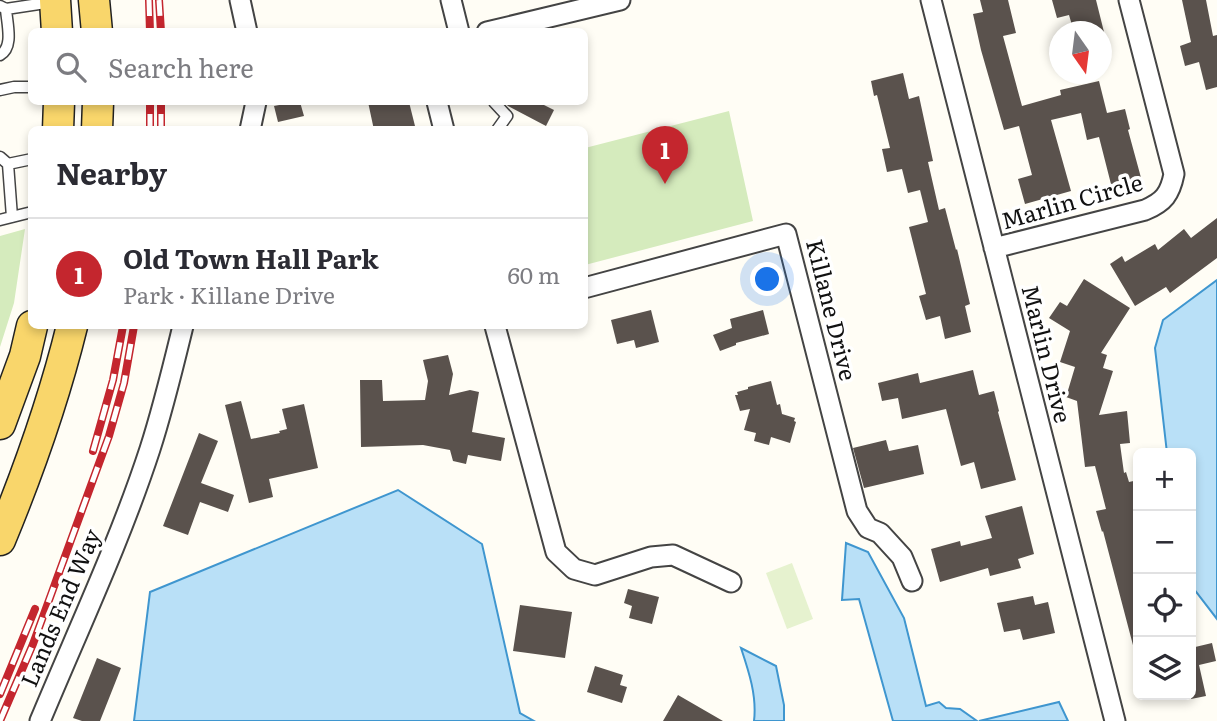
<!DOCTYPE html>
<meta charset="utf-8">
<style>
body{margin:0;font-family:Literata,serif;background:#f7f7f7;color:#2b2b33}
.controls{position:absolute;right:21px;bottom:21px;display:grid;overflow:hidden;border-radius:10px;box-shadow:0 4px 10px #0003}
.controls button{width:63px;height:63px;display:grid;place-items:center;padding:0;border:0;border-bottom:2px solid #e1e1e2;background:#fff;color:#2b2b33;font:35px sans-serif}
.compass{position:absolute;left:1049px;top:21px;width:63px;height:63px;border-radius:50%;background:#fff;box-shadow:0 4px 10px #0003;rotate:166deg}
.you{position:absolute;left:768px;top:280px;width:24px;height:24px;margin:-18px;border:5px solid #fff;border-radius:50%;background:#1a73e8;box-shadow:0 0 0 10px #1a73e833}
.badge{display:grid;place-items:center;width:46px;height:46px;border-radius:50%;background:#c4262e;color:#fff;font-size:23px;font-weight:700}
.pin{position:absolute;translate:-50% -58px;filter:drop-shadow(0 2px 4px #0008)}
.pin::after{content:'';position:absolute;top:37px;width:24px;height:21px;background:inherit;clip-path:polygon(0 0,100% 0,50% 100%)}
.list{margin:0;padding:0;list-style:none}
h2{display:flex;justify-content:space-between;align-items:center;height:91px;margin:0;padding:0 28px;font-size:30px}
h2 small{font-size:23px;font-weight:400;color:#7c7c81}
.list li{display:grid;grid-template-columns:46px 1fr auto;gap:21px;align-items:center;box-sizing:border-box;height:112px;padding:0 28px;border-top:2px solid #e1e1e2}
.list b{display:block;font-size:26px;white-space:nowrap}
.list p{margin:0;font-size:23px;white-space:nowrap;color:#7c7c81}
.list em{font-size:23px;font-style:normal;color:#7c7c81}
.icon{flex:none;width:38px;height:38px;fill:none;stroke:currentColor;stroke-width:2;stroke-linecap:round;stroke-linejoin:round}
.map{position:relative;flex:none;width:1217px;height:721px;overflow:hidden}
.search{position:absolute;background:#fff;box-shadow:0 4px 10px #0003;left:28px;top:28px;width:560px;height:77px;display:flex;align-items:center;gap:18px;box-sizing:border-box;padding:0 24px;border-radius:10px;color:#7c7c81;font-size:26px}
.panel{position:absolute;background:#fff;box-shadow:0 4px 10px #0003;left:28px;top:126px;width:560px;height:203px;border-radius:10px}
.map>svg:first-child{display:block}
</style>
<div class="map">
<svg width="1217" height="721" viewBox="0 0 1217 721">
<rect width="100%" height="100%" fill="#fffdf5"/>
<path fill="#d5ebbd" d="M729,111L753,221L585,265V148Z
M25,229L14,303L0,347V236Z"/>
<path fill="#e6f2cf" d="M792,563L813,619L787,629L766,573Z"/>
<path fill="#b9e0f7" stroke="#3f96cf" stroke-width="2" d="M1217,280V619L1194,589L1191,577V453H1167L1155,348L1163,320Z
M398,490L482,544L520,713L534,721H134L150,592Z
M846,543L868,552L904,618L926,706L939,702L946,708L960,709L977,721H893L859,599L842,600Z
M741,648L776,666L784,705V721H754C757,696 749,672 741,648Z
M1059,702L1068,721H979Z"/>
<path fill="#5a524d" d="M980,0H1008L1016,33L1003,36L1022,106L1061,95L1060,90L1099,81L1107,113L1125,109L1130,129L1128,130L1143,185L1113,192L1099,137L1087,140L1081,113L1051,120L1071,191L1025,204L1018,179L1032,175L1019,126L1004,130L981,50L973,14L983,12Z
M1052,0H1096L1104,32H1074L1069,15L1057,18Z
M1182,0H1206L1213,36L1217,35V87L1206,90L1199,62L1185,66L1180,46L1191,42Z
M903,73L909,99L919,96L933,161L928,162L939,210L945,208L956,250L957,249L970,304L965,306L971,332L945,339L940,316L926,320L919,296L926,294L909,227L928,222L920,190L908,193L902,169L887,172L882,149L890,148L877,95L874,96L871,81Z
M295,102H300L304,116L278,122L274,106Z
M368,102H409L416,130H374Z
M504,102H538L554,110L546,126L508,106Z
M1217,218V258L1170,293L1166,287L1135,306L1110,264L1122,256L1125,262L1155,244L1158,250L1184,229L1191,238Z
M1084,279L1130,308L1101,353L1107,355L1103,368L1113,371L1099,415L1127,411L1130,443L1120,444L1124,473L1126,472L1129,482L1138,480V494L1134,495L1138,510V649H1134L1103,531L1102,532L1096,511L1106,509L1095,466L1085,467L1077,401L1066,397L1075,367L1060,362L1070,331L1049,318L1060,302L1067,306Z
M651,310L659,342L636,348L634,340L617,344L611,320Z
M763,310L769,334L736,343V345L720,351L713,335L732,328L730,319Z
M448,355L453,374L449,395L470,390L479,392L472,432L505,438L501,461L468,455L466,464L453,461L450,450L423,445L361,447L360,380H382L383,401L425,400L428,381L423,360Z
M973,370L979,395L994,391L999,411L998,412L1016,480L981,489L974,462L961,466L946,409L902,419L898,398L882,401L878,383L918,373L920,383Z
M771,381L777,405L780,404L782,414L795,418L794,421L796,422L790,443L771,437L769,445L754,441L756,433L744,430L750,409L740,411L735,395H738L737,392L748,389V387Z
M241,401L251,439L280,433L279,431L287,429L282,409L304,404L318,468L269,479L273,497L249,503L225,405Z
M199,433L218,441L201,483L234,495L228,512L200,502L188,535L163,526Z
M886,440L889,451L918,445L924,474L864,488L853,448Z
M1022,506L1034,554L1018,559L1021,568L990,576L988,568L940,582L931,549L960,541L961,546L992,538L985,516Z
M628,589L659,597L652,624L629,618L632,606L624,603Z
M1033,596L1035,605L1048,602L1055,633L1023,640L1020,629L1004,632L997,603Z
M520,605L572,612L565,658L513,651Z
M1212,643L1216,661L1199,665L1206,696L1191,699V648Z
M97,658L121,668L100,721H82L73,718Z
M595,666L623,675L620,685L627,687L622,703L587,692Z
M678,695L723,721H663Z"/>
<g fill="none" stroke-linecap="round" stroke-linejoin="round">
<g stroke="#444" stroke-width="13">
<path id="lane" d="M0,6L6,9L52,2
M0,55C14,47 7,24 6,9
M0,90L14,87H32
M494,102L507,116L497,130
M0,157L8,164L12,217
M8,164L32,159
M0,220L32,212"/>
</g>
<g stroke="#444" stroke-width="23">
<path id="street" d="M240,0L247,32
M451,0L459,32
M931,0L1115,721
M487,32L620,0
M437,102L444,130
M250,130L256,102
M994,248L1145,210C1164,202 1170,194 1174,174L1129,0
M584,288L786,234L857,511L868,528L880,533L902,557L912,581
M495,326L556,552L574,569L595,575L651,557L673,555L731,582
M40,721C77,632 120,541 150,449C163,409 173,367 183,326"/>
</g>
<g stroke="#222" stroke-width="33">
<path id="primary" d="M55,0L57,32
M94,0L97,32
M58,130L59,102
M97,130L98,102
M0,424L25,356L32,326
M0,540C29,470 54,399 72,326"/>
</g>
<use href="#lane" stroke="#fff" stroke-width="10"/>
<use href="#street" stroke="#fff" stroke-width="19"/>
<use href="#primary" stroke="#f9d66b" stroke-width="30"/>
<g stroke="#c4262e" stroke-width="8">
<path id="rail" d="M149,0L150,32
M159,0L161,32
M150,130V102
M161,130V102
M93,451L113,380L123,326
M0,694L35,609
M0,721L33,644L109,436L124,383L134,326"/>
</g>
<use href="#rail" stroke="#fff" stroke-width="5" stroke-dasharray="16" stroke-linecap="butt"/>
</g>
<g text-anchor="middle" stroke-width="7" stroke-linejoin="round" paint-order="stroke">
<g font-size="23" fill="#111" stroke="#fff">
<text transform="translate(1072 202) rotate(-16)" y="8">Marlin Circle</text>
<text transform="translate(831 310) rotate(76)" y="8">Killane Drive</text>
<text transform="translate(1046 354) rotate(76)" y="8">Marlin Drive</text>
<text transform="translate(61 608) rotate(-67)" y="8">Lands End Way</text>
</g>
</g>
</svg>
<div class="controls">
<button>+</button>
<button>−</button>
<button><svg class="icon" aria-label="locate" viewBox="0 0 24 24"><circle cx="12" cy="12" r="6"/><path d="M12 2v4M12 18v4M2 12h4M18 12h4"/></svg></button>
<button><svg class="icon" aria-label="layers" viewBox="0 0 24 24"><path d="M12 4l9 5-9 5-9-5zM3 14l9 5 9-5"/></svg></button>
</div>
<svg class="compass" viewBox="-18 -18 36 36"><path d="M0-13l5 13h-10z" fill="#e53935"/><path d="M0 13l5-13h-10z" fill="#7c7c81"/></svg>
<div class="you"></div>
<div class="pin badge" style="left:665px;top:184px">1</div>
<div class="search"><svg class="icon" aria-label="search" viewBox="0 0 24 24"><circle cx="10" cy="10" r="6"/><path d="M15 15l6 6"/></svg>Search here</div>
<section class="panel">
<h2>Nearby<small></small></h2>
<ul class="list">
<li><span class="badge">1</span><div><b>Old Town Hall Park</b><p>Park · Killane Drive</p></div><em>60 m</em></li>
</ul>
</section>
</div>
